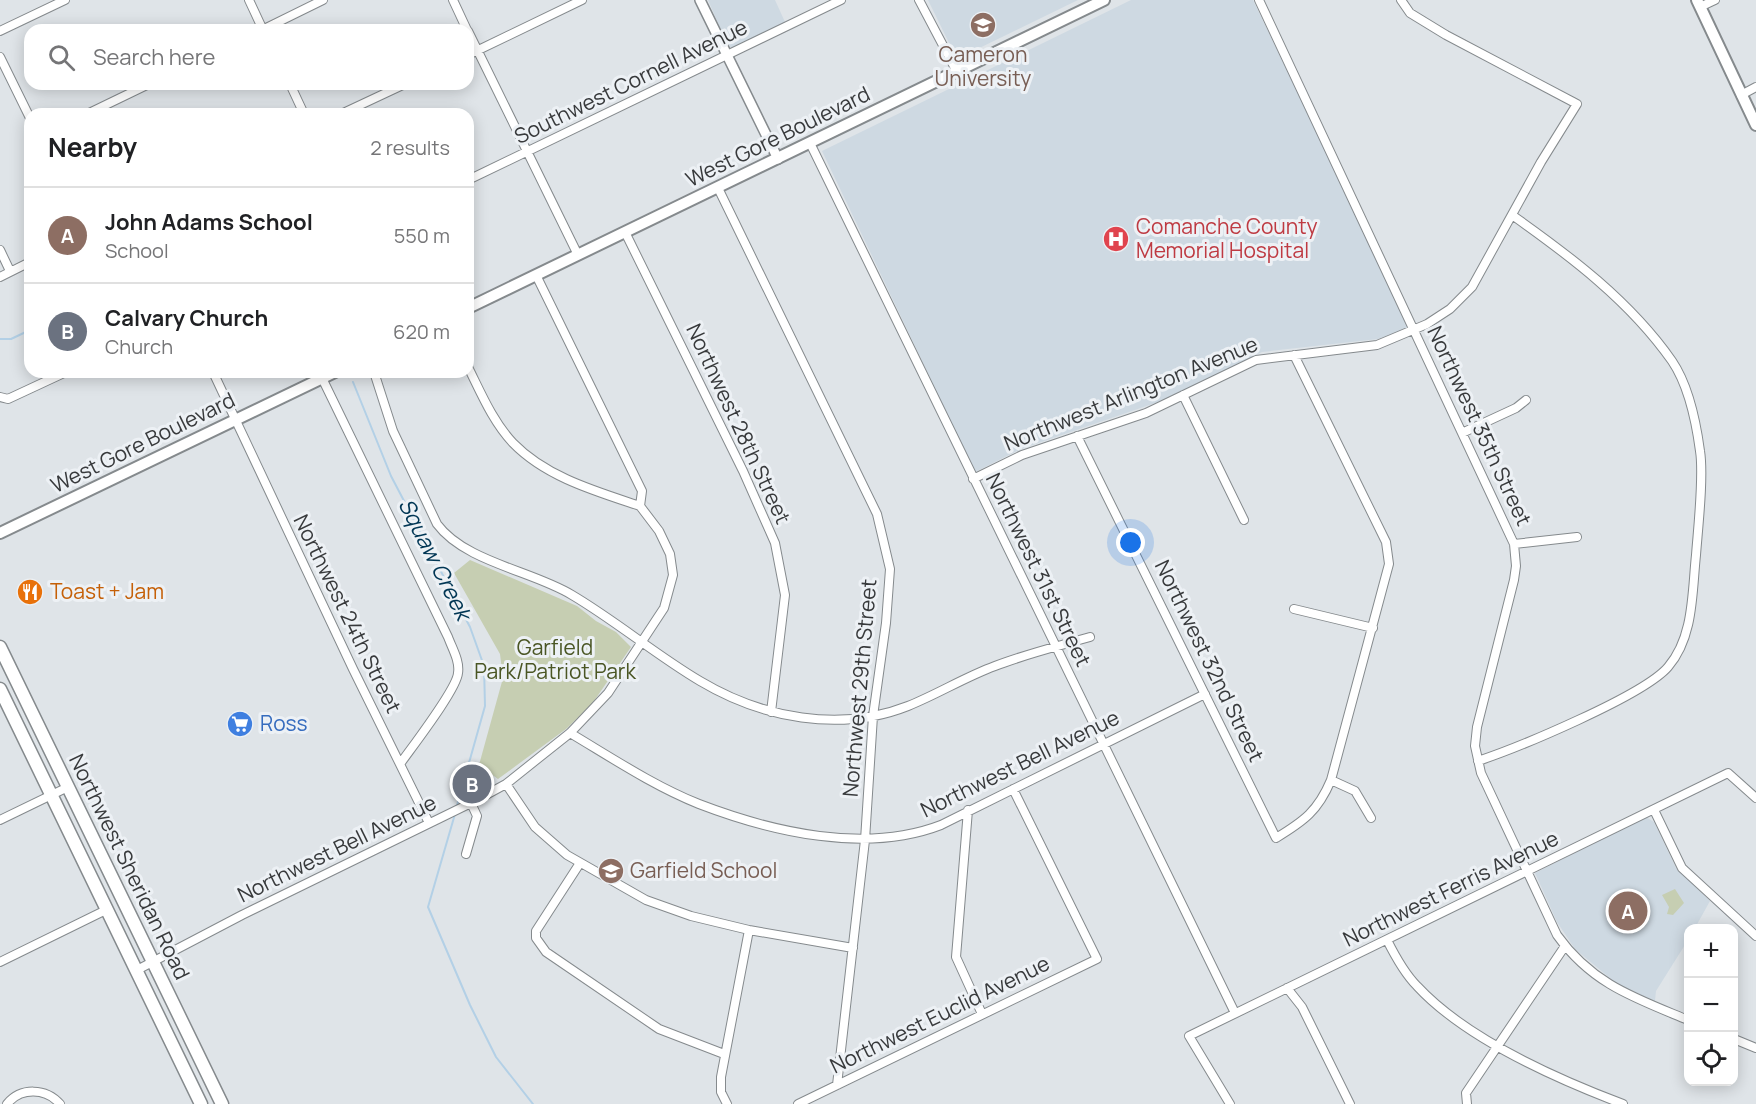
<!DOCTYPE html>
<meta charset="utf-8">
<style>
body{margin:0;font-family:Manrope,sans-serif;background:#f2f2f2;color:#202124}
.controls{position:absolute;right:18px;bottom:18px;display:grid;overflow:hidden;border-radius:12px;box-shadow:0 3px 15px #0003}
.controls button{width:54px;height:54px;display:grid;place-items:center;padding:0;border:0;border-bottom:2px solid #e0e0e0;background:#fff;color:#202124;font:30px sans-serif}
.you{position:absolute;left:1131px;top:543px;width:21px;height:21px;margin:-15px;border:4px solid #fff;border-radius:50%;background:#1a73e8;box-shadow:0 0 0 9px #1a73e833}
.badge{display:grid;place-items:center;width:39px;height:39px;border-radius:50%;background:#a448b2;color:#fff;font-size:20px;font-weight:700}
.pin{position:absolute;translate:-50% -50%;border:3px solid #fff;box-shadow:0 2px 6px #0006}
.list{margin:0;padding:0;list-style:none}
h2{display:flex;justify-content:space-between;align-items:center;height:78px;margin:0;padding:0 24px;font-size:26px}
h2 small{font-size:20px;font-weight:400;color:#757577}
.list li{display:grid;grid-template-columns:39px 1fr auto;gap:18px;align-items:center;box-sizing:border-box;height:96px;padding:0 24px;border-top:2px solid #e0e0e0}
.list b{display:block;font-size:22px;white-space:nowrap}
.list p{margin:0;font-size:20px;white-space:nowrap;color:#757577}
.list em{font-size:20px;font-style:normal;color:#757577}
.icon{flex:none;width:33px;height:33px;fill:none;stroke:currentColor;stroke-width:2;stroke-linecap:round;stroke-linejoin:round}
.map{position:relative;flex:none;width:1756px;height:1104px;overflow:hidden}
.search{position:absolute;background:#fff;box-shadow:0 3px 15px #0003;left:24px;top:24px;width:450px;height:66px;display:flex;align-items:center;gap:15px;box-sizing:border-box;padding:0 21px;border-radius:18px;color:#757577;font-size:22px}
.panel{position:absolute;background:#fff;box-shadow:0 3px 15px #0003;left:24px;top:108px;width:450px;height:270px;border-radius:18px}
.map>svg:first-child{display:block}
</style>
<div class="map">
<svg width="1756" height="1104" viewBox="0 0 1756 1104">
<rect width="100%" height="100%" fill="#dfe4e8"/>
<path fill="#ced9e2" d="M708,0H775L785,22L732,48L727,44Z
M928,0H1078L965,55L958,56L953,51Z
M1131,0H1253L1410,327L1378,339L1262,352L1164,400L1021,449L975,472L822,151Z
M1646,817L1654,822L1676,868L1710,901L1695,928H1688V940L1656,991L1655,1001L1617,984L1575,949L1557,922L1535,873Z"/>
<path fill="#c6ceb2" d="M470,560L577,606L596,621L616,632L631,647L592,704L566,729L498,779L479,765L503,678L500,654L454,573Z
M1675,889L1684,903L1673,915L1667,914L1669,907L1662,895Z"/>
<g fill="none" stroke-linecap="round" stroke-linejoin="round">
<path stroke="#b3d0e6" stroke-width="2" d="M0,339H11L30,330
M353,382L391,476L470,627L484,666L485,706L456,809
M455,814L428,907L470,1005L496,1057L533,1104"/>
<g stroke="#858a8d" stroke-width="10">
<path id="minor" d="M249,0L263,30
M453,0L467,30
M919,0L957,72
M1259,0L1514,544L1516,566L1514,580L1477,727L1475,746L1481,773L1557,935C1592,984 1635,998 1688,1020
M1700,7L1715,0
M262,30L323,0
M0,31L65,0
M468,31L578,255
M468,55L582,0
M0,57L30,118
M290,84L304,114
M1741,95L1756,87
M87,114L149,84
M341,114L405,84
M810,143L1235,1013
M468,180L841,0
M718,188L877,514L890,569L886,623L873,716L865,840L837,1085
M625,232L743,471L775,543L785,595L771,712
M0,250L10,271
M0,277L30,262
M468,367C481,393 493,422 513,443C546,477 595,491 640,506
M213,372L353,669L429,823
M374,372L393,431L437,524C465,562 533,571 572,595C616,621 656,655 700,681C762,718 840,733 908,706C938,694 965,677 995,666C1026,654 1059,646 1090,637
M322,378L448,637C452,648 460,661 458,673C457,689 412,747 400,764
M1183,395L1244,520
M0,397L8,399L66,372
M1462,433L1516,408L1526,400
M1077,436L1276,838C1304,821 1318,811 1331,780L1389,564L1386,542L1294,355
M973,479L1022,455L1146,413L1256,360L1377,345L1427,324L1450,309L1472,287L1541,162L1577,104L1446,35L1410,13L1401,0
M1514,544L1577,537
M1294,609L1373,628
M570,733C612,758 654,786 699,804C772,832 866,854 941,825L1205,694
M1478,761C1517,748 1643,696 1668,667C1694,637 1692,592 1696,555C1698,528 1704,476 1700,451C1696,421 1689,386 1672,361C1630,301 1570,256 1512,215
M1331,780L1355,791L1371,818
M506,784L535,827L567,855L646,900L691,916L749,930L853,948
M968,810L956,957L982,1014
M1654,810L1682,868L1756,936
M0,820L68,787
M466,854L477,816L471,803
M580,863L536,931V938L546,952L659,1029L724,1054
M1387,940C1395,956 1404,973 1417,986C1465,1038 1557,1079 1623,1104
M0,962L108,909
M137,970L242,915L471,803L506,784L570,733L608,693L664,608L673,575L670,554L659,531L640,506L642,491L536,275
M1287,988L1302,1007L1350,1104
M1734,1039L1756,1048
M7,1104C21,1087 46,1088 60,1104
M727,1104L721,1092V1077L749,930
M798,1104L1097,959L1013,789
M1230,1104L1189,1036L1728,773L1756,798
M1467,1104L1466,1093L1565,946"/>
</g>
<g stroke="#858a8d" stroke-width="12">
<path id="tertiary" d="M700,0L778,159"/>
</g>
<g stroke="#858a8d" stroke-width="14">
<path id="secondary" d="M1697,0L1756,125
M468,308L1104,0
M0,533L335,372"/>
</g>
<g stroke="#858a8d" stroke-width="15">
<path id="primary" d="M0,647L222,1104
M0,689L201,1104"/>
</g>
<use href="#minor" stroke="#fff" stroke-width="8"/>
<use href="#tertiary" stroke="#fff" stroke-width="9"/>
<use href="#secondary" stroke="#fff" stroke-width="10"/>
<use href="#primary" stroke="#fff" stroke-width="12"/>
</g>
<defs>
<g id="university-disc" transform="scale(1.35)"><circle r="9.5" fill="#8d6e63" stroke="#edf1f5"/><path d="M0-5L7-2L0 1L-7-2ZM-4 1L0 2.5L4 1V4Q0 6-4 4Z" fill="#fff"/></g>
<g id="hospital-disc" transform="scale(1.35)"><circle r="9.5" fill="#e0444e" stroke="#edf1f5"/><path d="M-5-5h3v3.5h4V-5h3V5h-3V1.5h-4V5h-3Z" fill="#fff"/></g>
<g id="restaurant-disc" transform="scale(1.35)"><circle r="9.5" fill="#e8710a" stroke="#edf1f5"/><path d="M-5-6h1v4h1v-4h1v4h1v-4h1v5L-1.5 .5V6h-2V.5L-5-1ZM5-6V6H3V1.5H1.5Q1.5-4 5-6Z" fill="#fff"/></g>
<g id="supermarket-disc" transform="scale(1.35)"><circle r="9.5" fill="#3f7fe0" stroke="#edf1f5"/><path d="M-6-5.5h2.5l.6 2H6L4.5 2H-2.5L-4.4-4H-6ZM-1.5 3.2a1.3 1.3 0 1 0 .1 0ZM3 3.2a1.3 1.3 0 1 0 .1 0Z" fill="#fff"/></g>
<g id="school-disc" transform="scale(1.35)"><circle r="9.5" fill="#8d6e63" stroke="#edf1f5"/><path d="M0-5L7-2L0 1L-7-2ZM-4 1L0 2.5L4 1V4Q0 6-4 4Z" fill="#fff"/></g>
</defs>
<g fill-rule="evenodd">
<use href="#university-disc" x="983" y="25"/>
<use href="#hospital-disc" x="1116" y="239"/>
<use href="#restaurant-disc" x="30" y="592"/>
<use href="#supermarket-disc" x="240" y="724"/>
<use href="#school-disc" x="611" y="871"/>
</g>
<g text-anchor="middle" stroke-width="6" stroke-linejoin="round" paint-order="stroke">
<g font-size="21" fill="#785e54" stroke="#edf1f5">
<text x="983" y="62">Cameron<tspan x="983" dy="24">University</tspan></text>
<text x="630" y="878" text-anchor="start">Garfield School</text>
</g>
<g font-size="21" fill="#383a3c" stroke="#edf1f5">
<text transform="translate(631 82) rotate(-26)" y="7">Southwest Cornell Avenue</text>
<text transform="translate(778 137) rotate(-26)" y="7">West Gore Boulevard</text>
<text transform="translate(1131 394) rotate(-22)" y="7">Northwest Arlington Avenue</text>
<text transform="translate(738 424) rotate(65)" y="7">Northwest 28th Street</text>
<text transform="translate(1479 426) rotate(65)" y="7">Northwest 35th Street</text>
<text transform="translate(143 443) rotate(-26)" y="7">West Gore Boulevard</text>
<text transform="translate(1038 570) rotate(64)" y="7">Northwest 31st Street</text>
<text transform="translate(347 614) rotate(64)" y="7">Northwest 24th Street</text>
<text transform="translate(1209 661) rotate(64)" y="7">Northwest 32nd Street</text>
<text transform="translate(860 688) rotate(-85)" y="7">Northwest 29th Street</text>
<text transform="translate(1020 764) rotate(-26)" y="7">Northwest Bell Avenue</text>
<text transform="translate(337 849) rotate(-26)" y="7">Northwest Bell Avenue</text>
<text transform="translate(129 867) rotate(64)" y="7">Northwest Sheridan Road</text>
<text transform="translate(1451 889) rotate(-26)" y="7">Northwest Ferris Avenue</text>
<text transform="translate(940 1015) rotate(-26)" y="7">Northwest Euclid Avenue</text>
</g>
<g font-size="21" fill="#be3a42" stroke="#edf1f5" text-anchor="start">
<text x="1136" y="234">Comanche County<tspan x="1136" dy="24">Memorial Hospital</tspan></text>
</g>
<g font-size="21" fill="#c56008" stroke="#edf1f5" text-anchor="start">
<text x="50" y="599">Toast + Jam</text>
</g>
<g font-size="21" fill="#4a5624" stroke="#edf1f5">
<text x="555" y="655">Garfield<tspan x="555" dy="24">Park/Patriot Park</tspan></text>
</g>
<g font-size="21" fill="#366cbe" stroke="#edf1f5" text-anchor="start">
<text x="260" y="731">Ross</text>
</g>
<g font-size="22" font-style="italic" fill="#023755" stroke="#edf1f5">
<text transform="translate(435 559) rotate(63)" y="8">Squaw Creek</text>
</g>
</g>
</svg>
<div class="controls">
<button>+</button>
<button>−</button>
<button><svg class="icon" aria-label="locate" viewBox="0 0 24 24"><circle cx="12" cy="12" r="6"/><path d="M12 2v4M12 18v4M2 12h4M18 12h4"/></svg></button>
</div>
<div class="you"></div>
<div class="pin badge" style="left:1628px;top:911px;background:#8d6e63">A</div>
<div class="pin badge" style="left:472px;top:784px;background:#6b7280">B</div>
<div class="search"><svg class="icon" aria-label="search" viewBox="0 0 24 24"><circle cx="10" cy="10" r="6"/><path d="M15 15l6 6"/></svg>Search here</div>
<section class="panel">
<h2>Nearby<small>2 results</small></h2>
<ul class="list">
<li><span class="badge" style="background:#8d6e63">A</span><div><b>John Adams School</b><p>School</p></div><em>550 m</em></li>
<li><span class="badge" style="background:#6b7280">B</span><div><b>Calvary Church</b><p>Church</p></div><em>620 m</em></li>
</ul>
</section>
</div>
